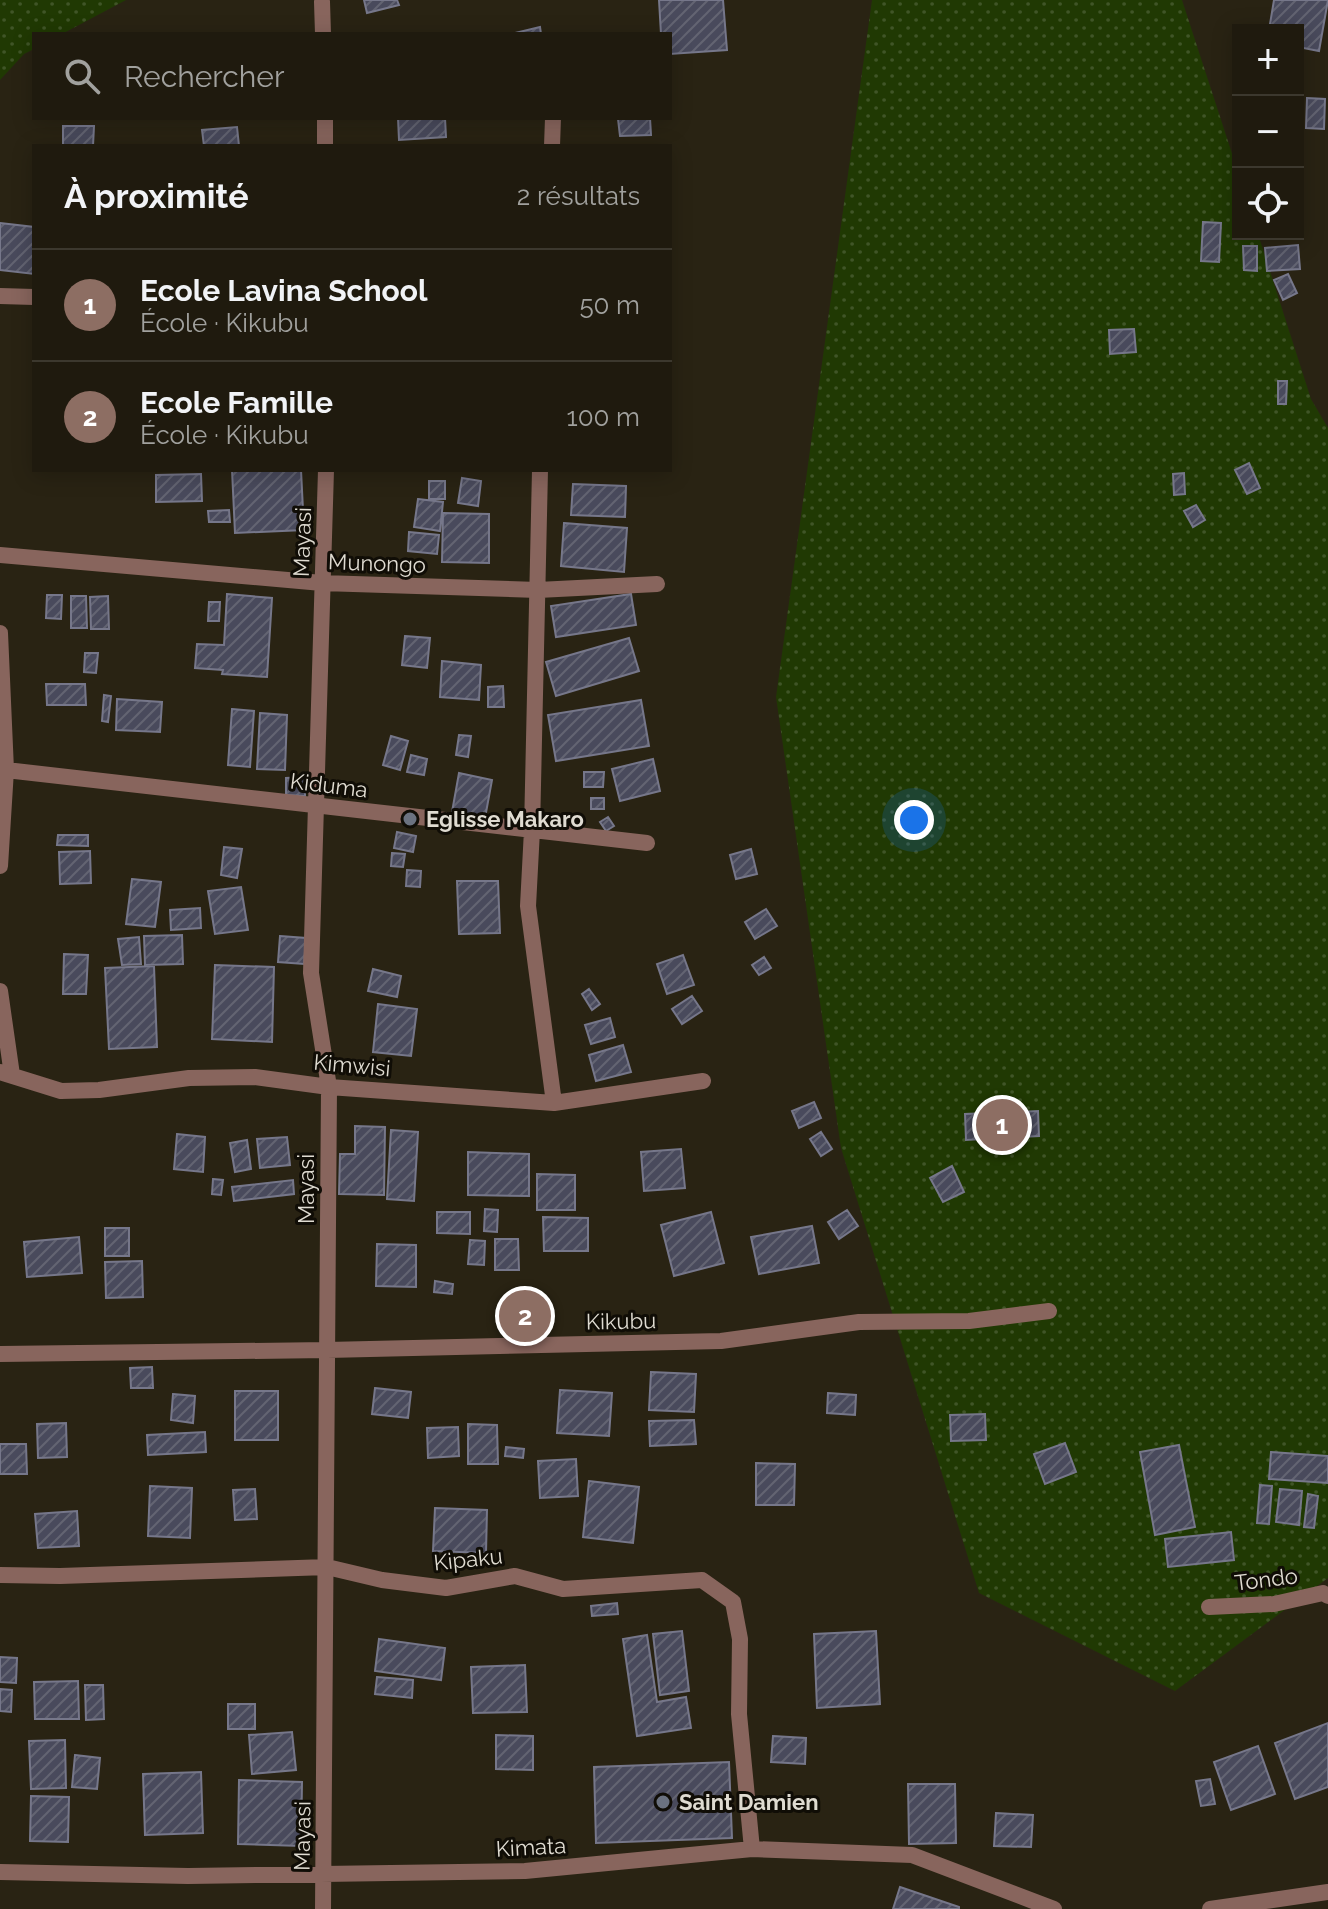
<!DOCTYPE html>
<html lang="fr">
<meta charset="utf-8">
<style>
body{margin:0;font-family:Raleway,sans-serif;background:#272317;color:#f1f3f6}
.controls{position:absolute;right:24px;top:24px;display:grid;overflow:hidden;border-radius:0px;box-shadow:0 4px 20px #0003}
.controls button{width:72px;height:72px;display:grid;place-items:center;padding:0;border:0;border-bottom:2px solid #3c382e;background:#1f1a0e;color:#f1f3f6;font:40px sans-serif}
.you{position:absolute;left:914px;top:820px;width:28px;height:28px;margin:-20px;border:6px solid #fff;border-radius:50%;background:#1a73e8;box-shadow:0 0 0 12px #1a73e833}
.badge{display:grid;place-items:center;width:52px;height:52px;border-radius:50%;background:#5acebc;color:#fff;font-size:26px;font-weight:700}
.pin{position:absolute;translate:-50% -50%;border:4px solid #fff;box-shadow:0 2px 8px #0006}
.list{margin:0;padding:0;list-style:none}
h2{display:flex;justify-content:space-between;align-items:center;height:104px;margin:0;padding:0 32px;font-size:34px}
h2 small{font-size:26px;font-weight:400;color:#a1a19e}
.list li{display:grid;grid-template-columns:52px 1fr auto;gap:24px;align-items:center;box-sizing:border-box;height:112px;padding:0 32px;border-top:2px solid #3c382e}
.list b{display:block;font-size:30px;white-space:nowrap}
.list p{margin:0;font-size:26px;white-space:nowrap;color:#a1a19e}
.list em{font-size:26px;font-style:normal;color:#a1a19e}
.icon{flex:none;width:44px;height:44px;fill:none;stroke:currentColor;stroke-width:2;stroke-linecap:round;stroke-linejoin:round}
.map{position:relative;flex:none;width:1328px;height:1909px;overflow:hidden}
.search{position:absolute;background:#1f1a0e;box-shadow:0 4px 20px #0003;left:32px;top:32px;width:640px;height:88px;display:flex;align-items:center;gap:20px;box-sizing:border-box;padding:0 28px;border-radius:0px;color:#a1a19e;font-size:30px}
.panel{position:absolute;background:#1f1a0e;box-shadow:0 4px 20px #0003;left:32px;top:144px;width:640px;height:328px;border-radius:0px}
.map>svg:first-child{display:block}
</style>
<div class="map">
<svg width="1328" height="1909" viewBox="0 0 1328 1909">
<defs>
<pattern id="grass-dots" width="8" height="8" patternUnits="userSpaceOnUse" patternTransform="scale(2)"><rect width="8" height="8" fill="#203903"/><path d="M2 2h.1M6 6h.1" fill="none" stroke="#405527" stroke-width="1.8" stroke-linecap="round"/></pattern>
<pattern id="building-hatch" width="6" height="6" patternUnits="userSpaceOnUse" patternTransform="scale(2)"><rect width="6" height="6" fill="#494a5c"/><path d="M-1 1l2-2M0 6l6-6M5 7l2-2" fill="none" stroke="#636472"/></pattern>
</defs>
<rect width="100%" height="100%" fill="#292313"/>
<path fill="url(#grass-dots)" d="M0,0H126L62,34H34V49L24,54L0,80Z
M872,0H1182L1238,172V234H1258L1311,399L1328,428V1578L1175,1691L979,1593L841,1148L776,697Z"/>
<path fill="url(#building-hatch)" stroke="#76778a" stroke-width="2" d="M364,0H397L399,5L367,13Z
M659,0H723L727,50L670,54V34H661Z
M1274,0H1328L1319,51L1298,47V30H1269Z
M540,27L541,34H511Z
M1307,98L1325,99L1324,129L1306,128Z
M398,118H445L446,137L399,140Z
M650,118L651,135L620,136L618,119Z
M63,126H94L93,146H63Z
M237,127L239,146H204L202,130Z
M1203,222L1221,223L1219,262L1201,261Z
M0,223L34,227V274L0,270Z
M1298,245L1300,269L1267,271L1265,248Z
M1243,246H1257V271L1244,270Z
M1288,274L1297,293L1283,300L1274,280Z
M1134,329L1136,352L1110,354L1109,330Z
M1278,381H1287L1286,404H1278Z
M1249,463L1260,488L1247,494L1235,470Z
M232,470H301L304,530L235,533Z
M1184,473L1185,494L1174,495L1173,474Z
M201,474L202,501L156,502V475Z
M462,478L481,481L478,506L458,503Z
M429,481H445V499H429Z
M573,484L626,486L625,517L571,515Z
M418,499L443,502L440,531L414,527Z
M1196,505L1205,520L1193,527L1184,511Z
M229,510L230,522H209L208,511Z
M443,513L489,514V563L442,562Z
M564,523L627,528L624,572L561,566Z
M409,532L439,535L437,554L408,551Z
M227,594L272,598L267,677L222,674L223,670L195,668L197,644L224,645Z
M631,594L636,625L556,637L551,606Z
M47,595H62L61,619L46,618Z
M71,596H86L87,628H71Z
M108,596L109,629H91L90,597Z
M209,602H220L219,621H208Z
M405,636L430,638L427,668L402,665Z
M629,638L639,671L556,696L546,662Z
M85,653H98L96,673L84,672Z
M442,661L481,665L479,700L440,697Z
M46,684H85L86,705H47Z
M503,686L504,707H488V687Z
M104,695L111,696L108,722L102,721Z
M117,699L162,702L160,732L116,730Z
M641,700L649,746L556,761L548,715Z
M232,709L254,711L250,767L228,765Z
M260,713L287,715L285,770L257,769Z
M459,735L471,736L468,757L456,755Z
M391,736L408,741L400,770L383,765Z
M411,755L427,759L424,775L407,772Z
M653,759L660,791L620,801L612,769Z
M584,772H604L603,787H584Z
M459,773L492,780L485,818L452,812Z
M305,777V796L286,795V778Z
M591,798H604V809H591Z
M608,817L614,826L606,831L600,822Z
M397,832L416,836L413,852L394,848Z
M58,835H88V846L57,845Z
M224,847L242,849L237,878L221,875Z
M751,849L757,874L736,879L730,855Z
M90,851L91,883L60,884L59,852Z
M392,853L405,854L403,867L391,866Z
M407,870L421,871L420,887L406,886Z
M132,879L161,882L155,927L126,924Z
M457,881H498L500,933L459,934Z
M241,887L248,930L215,934L208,891Z
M200,908L201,928L171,930L170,910Z
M766,909L777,926L755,939L745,922Z
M182,935L183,964L145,965L144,936Z
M280,936L306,938L304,964L278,962Z
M139,937L141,964L122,965L118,939Z
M64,954L88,955L86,994H63Z
M683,955L694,985L667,994L657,964Z
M764,957L771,968L759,975L752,965Z
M215,965L274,967L272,1042L212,1039Z
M154,966L157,1047L109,1049L105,968Z
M373,969L401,976L397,997L368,991Z
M589,989L600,1004L592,1010L582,994Z
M692,996L702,1011L682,1024L672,1009Z
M378,1004L417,1009L411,1056L373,1052Z
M610,1018L615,1037L591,1044L585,1025Z
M623,1045L631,1072L596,1081L589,1055Z
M814,1102L821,1118L799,1128L792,1111Z
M1038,1111L1039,1136L966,1140L965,1114Z
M355,1126L385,1127L384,1195L339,1194L340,1154H355Z
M391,1130L418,1132L414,1201L387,1199Z
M821,1132L832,1149L821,1156L810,1139Z
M177,1134L205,1137L203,1172L174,1169Z
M287,1137L290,1165L260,1168L257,1139Z
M247,1140L251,1169L235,1172L230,1143Z
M681,1149L685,1188L644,1191L641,1152Z
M468,1152L529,1154V1196L468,1195Z
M952,1166L964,1192L943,1202L930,1178Z
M537,1174L575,1175V1210H537Z
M213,1179L223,1180L221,1195L212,1194Z
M293,1180L294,1194L234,1201L232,1187Z
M485,1209L498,1210L497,1232L484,1231Z
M847,1210L858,1226L839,1239L828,1222Z
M437,1212H470V1234L437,1233Z
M711,1212L724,1263L674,1276L661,1225Z
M543,1217L588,1218V1251H544Z
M812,1226L819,1263L759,1274L751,1237Z
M105,1228H129V1256H105Z
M79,1237L82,1273L27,1277L24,1242Z
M495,1239H518L519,1270H495Z
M470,1240L485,1241L484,1265L468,1264Z
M377,1244L416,1245V1287L376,1286Z
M142,1261L143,1297L106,1298L105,1262Z
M435,1281L453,1284L452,1294L434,1292Z
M505,1301L517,1302L515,1326L504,1325Z
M152,1367L153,1388H131L130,1368Z
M651,1372L696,1374L694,1412L649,1410Z
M375,1388L411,1392L408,1418L372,1414Z
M560,1390L612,1393L609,1436L557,1433Z
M235,1391H278V1440H235Z
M828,1393L856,1395L855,1415L827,1413Z
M173,1394L195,1396L193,1423L171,1420Z
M985,1414L986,1440L951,1441L950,1415Z
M694,1420L696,1444L650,1446L649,1421Z
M66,1423L67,1457L38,1458L37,1424Z
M468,1424L497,1425L498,1464H468Z
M458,1427L459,1456L428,1458L427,1428Z
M205,1432L206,1452L148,1455L147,1435Z
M1065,1443L1076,1472L1045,1484L1034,1454Z
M0,1444H26L27,1474H0Z
M1179,1445L1195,1527L1155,1535L1140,1452Z
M506,1447L524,1449L523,1458L505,1456Z
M1271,1452L1328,1456V1483L1269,1479Z
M576,1459L578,1496L540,1498L538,1461Z
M756,1463L795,1464L794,1505H756Z
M589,1481L639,1487L633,1543L583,1537Z
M1260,1485L1272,1486L1269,1524L1257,1523Z
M150,1486L192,1488L190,1538L148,1536Z
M255,1489L257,1519L235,1520L233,1490Z
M1280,1489L1302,1491L1299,1525L1276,1522Z
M1308,1494L1318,1496L1314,1528L1304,1527Z
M435,1508L487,1510L486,1553L433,1551Z
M77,1511L79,1546L38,1548L35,1514Z
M1231,1532L1234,1560L1168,1567L1165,1539Z
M617,1603L618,1614L592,1616L591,1606Z
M682,1631L689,1691L660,1695L653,1634Z
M876,1631L880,1704L817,1708L814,1634Z
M647,1635L657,1702L686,1697L691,1728L637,1736L623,1639Z
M379,1639L445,1648L441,1680L375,1671Z
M0,1657L17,1658L16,1683L0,1682Z
M525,1665L527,1712L473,1713L471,1667Z
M377,1677L413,1680L412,1698L375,1694Z
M78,1681L79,1719H35L34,1682Z
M85,1685H103L104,1719L86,1720Z
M0,1689L12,1690L11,1712L0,1711Z
M228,1704H255V1729H228Z
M1328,1723V1787L1295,1799L1275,1743Z
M292,1732L296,1770L252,1774L249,1735Z
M496,1735L533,1736V1770L496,1769Z
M773,1736L806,1738L805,1764L771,1762Z
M65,1740L66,1788L31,1789L29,1741Z
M1258,1746L1275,1794L1231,1810L1214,1762Z
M75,1755L100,1758L97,1789L72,1787Z
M729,1762L732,1838L596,1843L594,1767Z
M201,1772L203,1833L145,1835L143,1774Z
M1210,1779L1215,1804L1201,1806L1196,1781Z
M239,1780L302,1782L301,1846L238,1844Z
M908,1784H955L956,1843L909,1844Z
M31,1796L69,1797L68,1842L30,1841Z
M996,1813L1033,1815L1031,1847L994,1846Z
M900,1887L959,1907V1909H893Z"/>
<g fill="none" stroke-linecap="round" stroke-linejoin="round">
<path stroke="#88655d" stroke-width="16" d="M322,2L323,34
M325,118V146
M552,146L553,118
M0,296L34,297
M540,470L532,830L528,906L554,1103
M0,555L322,583L538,590L657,584
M0,633L6,770L0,866
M6,770L647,843
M0,991L12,1075
M0,1072L61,1091L99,1090L189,1078L255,1077L329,1087L554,1103L703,1081
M0,1354L327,1350L721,1341L859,1322L969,1321L1049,1311
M0,1575L60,1576L327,1567L382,1580L446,1588L515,1576L563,1589L702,1580L733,1602L740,1639L739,1714L752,1849
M1209,1607L1274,1604L1323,1593L1328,1596
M0,1872L188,1876L525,1871L752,1849L912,1855L1054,1909
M323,1909L329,1087L311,973L326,470
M1210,1909L1328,1892"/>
</g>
<g fill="#6b7280" stroke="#100d06" stroke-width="3">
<circle cx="410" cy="819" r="8"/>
<circle cx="663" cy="1802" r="8"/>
</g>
<g text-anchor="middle" stroke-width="6" stroke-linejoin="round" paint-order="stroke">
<g font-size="22" fill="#dfdbd1" stroke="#100d06">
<text transform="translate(302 542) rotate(-88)" y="8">Mayasi</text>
<text transform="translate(377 563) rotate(2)" y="8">Munongo</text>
<text transform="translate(329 785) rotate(7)" y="8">Kiduma</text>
<text transform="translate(352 1065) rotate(5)" y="8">Kimwisi</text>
<text transform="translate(306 1189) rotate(-90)" y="8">Mayasi</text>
<text transform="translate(621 1321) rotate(-1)" y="8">Kikubu</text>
<text transform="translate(468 1559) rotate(-6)" y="8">Kipaku</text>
<text transform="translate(1266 1579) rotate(-7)" y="8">Tondo</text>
<text transform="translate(302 1836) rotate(-89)" y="8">Mayasi</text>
<text transform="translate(531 1847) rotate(-3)" y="8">Kimata</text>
</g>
<g font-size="22" font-weight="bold" fill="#dfdbd1" stroke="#100d06" text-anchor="start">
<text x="426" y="827">Eglisse Makaro</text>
<text x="679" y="1810">Saint Damien</text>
</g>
</g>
</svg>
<div class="controls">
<button>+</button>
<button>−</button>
<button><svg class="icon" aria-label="locate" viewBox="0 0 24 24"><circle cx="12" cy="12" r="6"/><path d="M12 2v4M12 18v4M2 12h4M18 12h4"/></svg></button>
</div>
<div class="you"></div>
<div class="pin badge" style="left:1002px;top:1125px;background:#8d6e63">1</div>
<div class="pin badge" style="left:525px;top:1316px;background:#8d6e63">2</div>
<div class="search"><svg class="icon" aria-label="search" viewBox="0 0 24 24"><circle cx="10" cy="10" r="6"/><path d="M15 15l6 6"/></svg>Rechercher</div>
<section class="panel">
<h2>À proximité<small>2 résultats</small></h2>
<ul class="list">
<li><span class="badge" style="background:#8d6e63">1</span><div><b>Ecole Lavina School</b><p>École · Kikubu</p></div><em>50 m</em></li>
<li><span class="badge" style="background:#8d6e63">2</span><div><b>Ecole Famille</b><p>École · Kikubu</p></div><em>100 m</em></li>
</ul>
</section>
</div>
